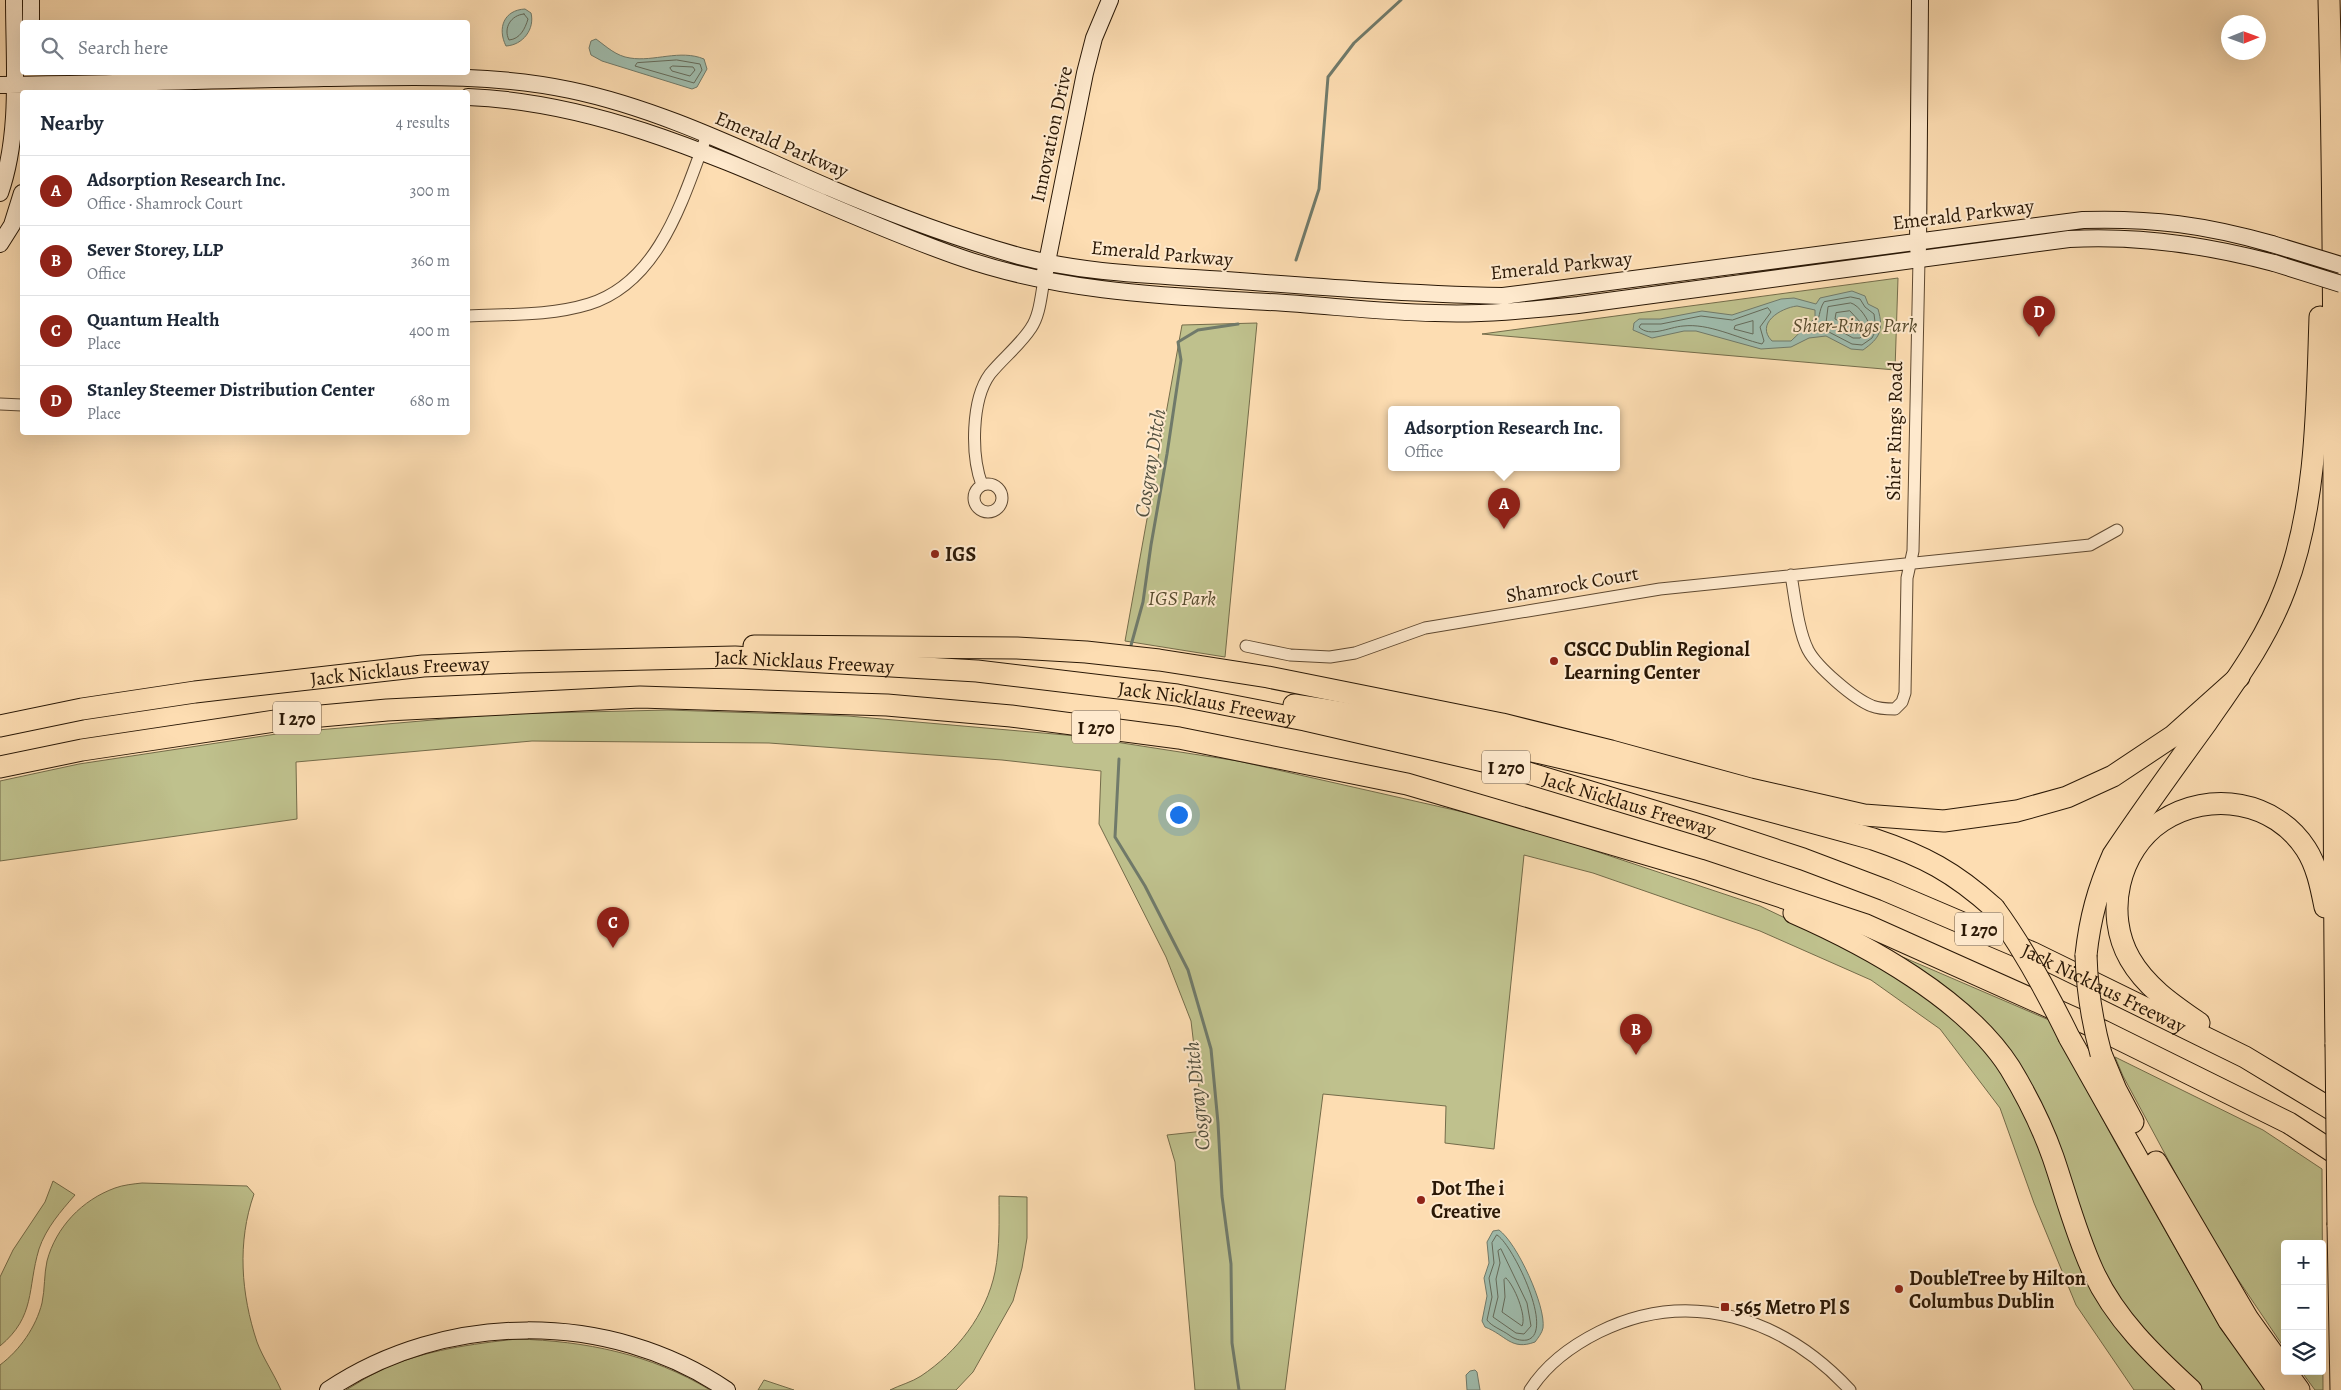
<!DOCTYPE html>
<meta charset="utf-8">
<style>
body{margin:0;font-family:Alegreya,serif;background:#f2f2f3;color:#1f2937}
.controls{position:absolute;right:15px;bottom:15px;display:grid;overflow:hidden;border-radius:5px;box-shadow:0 5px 20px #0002}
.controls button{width:45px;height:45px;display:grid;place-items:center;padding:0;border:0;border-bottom:1px solid #e0e1e3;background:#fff;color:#1f2937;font:25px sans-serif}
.compass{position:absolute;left:2221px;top:15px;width:45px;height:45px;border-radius:50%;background:#fff;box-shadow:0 5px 20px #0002;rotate:89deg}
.you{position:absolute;left:1178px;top:814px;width:18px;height:18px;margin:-12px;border:4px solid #fff;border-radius:50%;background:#1a73e8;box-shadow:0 0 0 8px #1a73e833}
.badge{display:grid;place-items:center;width:32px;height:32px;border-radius:50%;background:#8f2418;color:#fff;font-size:16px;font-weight:700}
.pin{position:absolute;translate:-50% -41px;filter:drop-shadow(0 1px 2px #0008)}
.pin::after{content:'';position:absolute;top:26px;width:18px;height:15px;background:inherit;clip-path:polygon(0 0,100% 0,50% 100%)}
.popup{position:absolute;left:1388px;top:406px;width:232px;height:65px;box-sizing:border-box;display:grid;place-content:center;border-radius:5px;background:#fff;filter:drop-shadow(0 1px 4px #0005);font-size:16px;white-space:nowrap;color:#747a83}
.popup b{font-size:19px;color:#1f2937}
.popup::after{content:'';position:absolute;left:50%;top:100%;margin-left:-10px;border:10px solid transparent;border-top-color:#fff}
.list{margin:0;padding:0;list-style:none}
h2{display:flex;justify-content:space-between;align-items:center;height:65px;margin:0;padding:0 20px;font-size:21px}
h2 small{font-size:16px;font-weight:400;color:#747a83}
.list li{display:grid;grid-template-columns:32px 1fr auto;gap:15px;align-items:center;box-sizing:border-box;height:70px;padding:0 20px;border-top:1px solid #e0e1e3}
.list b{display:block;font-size:19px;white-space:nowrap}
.list p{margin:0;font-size:16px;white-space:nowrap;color:#747a83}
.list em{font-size:16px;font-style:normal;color:#747a83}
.icon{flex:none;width:28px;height:28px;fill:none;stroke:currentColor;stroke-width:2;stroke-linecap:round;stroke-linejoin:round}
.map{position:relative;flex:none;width:2341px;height:1390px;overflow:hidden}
.search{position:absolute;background:#fff;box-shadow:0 5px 20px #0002;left:20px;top:20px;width:450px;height:55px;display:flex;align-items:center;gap:12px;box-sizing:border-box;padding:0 18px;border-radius:5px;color:#747a83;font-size:19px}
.panel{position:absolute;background:#fff;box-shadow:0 5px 20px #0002;left:20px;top:90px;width:450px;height:345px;border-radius:5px}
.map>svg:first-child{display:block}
</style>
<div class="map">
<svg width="2341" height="1390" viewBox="0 0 2341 1390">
<rect width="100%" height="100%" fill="#fdddb2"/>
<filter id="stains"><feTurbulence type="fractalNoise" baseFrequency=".004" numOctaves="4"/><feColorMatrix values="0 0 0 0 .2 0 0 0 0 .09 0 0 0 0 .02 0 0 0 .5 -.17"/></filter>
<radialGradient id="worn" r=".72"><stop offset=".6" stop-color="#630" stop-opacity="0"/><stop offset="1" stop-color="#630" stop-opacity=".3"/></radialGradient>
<path fill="#bfc18d" stroke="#746c4a" d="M1898,278L1895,370L1482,334Z
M1257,323L1225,657L1125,641L1182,325Z
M668,710L848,716L1077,736L1238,761L1538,829L1592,850L1760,906L1875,961L1950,1012L1980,1041L2014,1087L2036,1132L2081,1259L2181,1390H2134L2076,1305L2034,1203L2000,1108L1940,1029L1871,980L1760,931L1593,873L1524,855L1494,1149L1445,1143L1446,1106L1323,1094L1285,1390H1195L1175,1162L1167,1135L1204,1131L1191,1021L1166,957L1099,824L1101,771L1002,760L769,743L532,741L296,762L297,819L0,861V781L79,764L283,733L502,714Z
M1891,952L2049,1020L2115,1142L2221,1329L2267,1390H2204L2161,1355L2121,1305L2097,1259L2030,1089Z
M2115,1057L2263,1130L2322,1169L2323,1390H2315L2301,1371H2322V1244H2285V1349L2212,1241L2123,1076Z
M53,1181L75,1195C61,1211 46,1228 39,1249C27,1289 36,1316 0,1346V1277L13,1250L45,1202Z
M142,1183L247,1186L254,1194C237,1242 241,1294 257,1342C263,1358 274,1374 281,1390H0V1365C20,1350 36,1327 42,1303C45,1289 44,1274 47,1261C56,1227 82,1200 115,1188C123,1185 133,1184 142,1183Z
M999,1196L1027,1197V1238L1022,1268L1013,1301L973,1372L956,1390H890C900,1385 912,1382 921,1376C957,1352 986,1315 995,1272C1000,1247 999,1221 999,1196Z
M517,1339C585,1341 651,1354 710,1390H346C358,1383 370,1375 383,1369C425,1350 472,1344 517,1339Z
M764,1380L794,1390H758Z"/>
<path fill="#9fbcad" stroke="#707a6a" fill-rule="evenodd" d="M525,9L531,13C535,29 523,45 506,46C497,28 504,10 525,9Z
M596,39C607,47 616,56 630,58C654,62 680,49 704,59L707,69L697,87L692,89L602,61L591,55L589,48L591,41Z
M1852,291L1865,296L1868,304L1878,309C1884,330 1880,338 1863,350L1851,349L1826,336L1809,338L1791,347L1761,349L1696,331H1684L1652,338L1633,330L1634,323L1639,319H1660L1702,311L1732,315L1781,299L1794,298L1816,304L1820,298ZM1797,306L1815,310V318L1791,341H1772C1755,324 1780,308 1797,306Z
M1499,1230C1517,1243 1546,1306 1543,1328C1542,1333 1538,1338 1535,1342C1511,1351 1506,1335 1485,1327L1482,1321L1487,1296L1484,1278L1489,1263L1487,1242L1493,1231Z
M1475,1370L1477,1372L1480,1390H1467L1466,1375L1470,1371Z"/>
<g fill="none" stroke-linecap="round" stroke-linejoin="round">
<path stroke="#646a5a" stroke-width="1" d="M524,14L528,19C525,29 520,39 509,40C503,28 511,15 524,14Z
M677,60L700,64L702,70L694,83L635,66L637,63Z
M673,66L693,67L695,70L690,76L672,71L670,68Z
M1851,297L1860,299L1865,307L1874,314L1876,330L1872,338L1862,345L1852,344L1827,331L1814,330V327C1821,318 1818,311 1824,302Z
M1851,303C1859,305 1870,321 1870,329L1860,338H1853L1826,323L1828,307Z
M1768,308L1771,312L1760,327L1764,341L1762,344C1737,338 1709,323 1683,326C1669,327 1650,338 1639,327L1641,324H1661L1701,316L1732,320Z
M1850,311L1862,324L1858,331L1835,319L1836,313Z
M1753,321V334L1734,329L1735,326Z
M1497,1235C1512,1243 1556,1333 1527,1340C1520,1341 1514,1339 1509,1335C1502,1330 1491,1326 1487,1320L1492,1297L1489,1278L1494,1263L1492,1243Z
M1501,1249L1527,1303L1531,1326L1524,1334L1516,1333L1493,1317L1498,1297L1496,1279L1500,1263L1498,1251Z
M1506,1278C1514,1285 1527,1316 1522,1326L1502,1312L1505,1297L1504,1280Z"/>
<path stroke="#707a6a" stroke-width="3" d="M1296,260L1319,189L1328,77L1354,43L1401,0
M1130,649L1143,602L1151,545L1167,454L1181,360L1178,342L1198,330L1238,324
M1119,759L1115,837L1145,886L1188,970L1211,1049L1218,1123L1222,1196L1231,1264L1232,1343L1239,1390"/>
<g stroke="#5f4931" stroke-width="13">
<path id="street" d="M468,316C508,314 550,316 589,304C660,282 683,198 707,135
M0,404L22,405
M974 498a14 14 0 1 1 28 0a14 14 0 1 1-28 0Z
M982,485C971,456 971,400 990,374C1003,358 1020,345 1031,328C1040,315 1041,295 1044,280
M1791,575C1795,598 1798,630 1808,650C1817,667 1854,699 1872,706C1879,709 1887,709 1895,709L1902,702L1905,693L1907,578L1913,551L1919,259
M1246,646L1290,655L1330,657L1355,653L1425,628L1660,589L2090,545L2117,530
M1530,1390C1546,1365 1573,1345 1599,1332C1690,1287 1783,1318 1850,1390"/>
</g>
<g stroke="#2a1806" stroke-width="18">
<path id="secondary" d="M31,0V22
M0,85C108,84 216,80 324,78C406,77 490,73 570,90C661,109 746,152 830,188C891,214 955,238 1019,256C1086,274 1157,275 1226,280C1318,287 1411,294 1503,296L2083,220C2153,218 2205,225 2272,244
M468,97C644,104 799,202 962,258C1060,292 1166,296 1268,302C1324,305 1379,312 1435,313C1483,315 1530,310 1578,305L2069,239C2140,235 2206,245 2274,263
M0,193C21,133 14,63 14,0
M0,244L12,225L22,193
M1918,249L1920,0
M1045,272L1085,73L1094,38L1110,0
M328,1390C446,1311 609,1310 727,1390"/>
</g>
<g stroke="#2a1806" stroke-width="23">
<g id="highway">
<path d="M2329,0C2338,348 2331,696 2336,1044"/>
<path d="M754,646L1017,648L1086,652L1159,660L1268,677L1502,724L1611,751L1750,789L1864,815L1944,821L2017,811L2067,797L2113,776L2173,736L2239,677"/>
<path d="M1294,705C1491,735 1680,786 1873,839C1924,856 1954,872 1994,908"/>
<path id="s1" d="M0,726L82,709L195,692L423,666L518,662L735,657L977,671L1177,695L1305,720L1505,766L1703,826L1803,859L1885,890L2033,953L2245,1057L2341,1115"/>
<path d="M0,767L82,750L288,719L387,710L640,697L887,705L1011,716L1179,738L1407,784L1700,870L1866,925L2103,1031L2289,1123L2341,1157"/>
<path d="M1794,913C1867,945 1966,999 2010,1068C2027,1096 2042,1126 2053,1157C2066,1195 2076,1234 2093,1271C2115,1319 2153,1355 2191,1390"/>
<path d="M2086,955C2090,918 2098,889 2113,855C2143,810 2175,766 2207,722C2236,680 2267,638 2285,589C2317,506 2317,406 2320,317"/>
<path d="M2199,1023C2173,1005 2146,987 2130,959C2104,914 2118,850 2162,821C2210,790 2275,801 2306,849C2317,866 2321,887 2325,907"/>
<path d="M2069,1037L2229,1321L2278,1390"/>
<path d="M2101,1054L2116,1090L2133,1122"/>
<path d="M2156,1162L2248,1319L2299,1390"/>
<path d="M2338,1225L2341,1390"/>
</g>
</g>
<use href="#street" stroke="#fee9cd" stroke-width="11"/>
<use href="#secondary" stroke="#fee9cd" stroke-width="16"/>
<use href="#highway" stroke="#fdddb2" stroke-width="21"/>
<g stroke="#2a1806" stroke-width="18" stroke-linecap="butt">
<path id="secondary-bridge" d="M2272,244L2341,265
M2274,263L2341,284"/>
</g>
<g stroke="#2a1806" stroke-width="23" stroke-linecap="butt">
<path id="highway-bridge" d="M1994,908C2024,949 2047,992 2069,1037
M2086,955C2087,990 2092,1021 2101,1054
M2336,1044L2338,1225"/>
</g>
<use href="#secondary-bridge" stroke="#fee9cd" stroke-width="16"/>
<use href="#highway-bridge" stroke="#fdddb2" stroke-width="21"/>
</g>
<g fill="#8f2418" stroke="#fee9cd" stroke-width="2">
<circle cx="935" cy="554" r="5"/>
<circle cx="1554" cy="661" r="5"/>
<circle cx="1421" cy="1200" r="5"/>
<circle cx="1899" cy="1289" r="5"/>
<rect x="1720" y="1302" width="10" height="10" rx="2.5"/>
</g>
<g text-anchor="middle" stroke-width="4" stroke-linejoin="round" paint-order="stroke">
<g fill="#fee9cd" stroke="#6a5742" stroke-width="1">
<rect x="273" y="701.5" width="48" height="33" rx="4"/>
<rect x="1072" y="710.5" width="48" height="33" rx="4"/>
<rect x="1482" y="750.5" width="48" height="33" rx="4"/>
<rect x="1955" y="912.5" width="48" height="33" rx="4"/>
</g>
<g font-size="19" font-weight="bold" fill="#2a1806">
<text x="297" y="725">I 270</text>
<text x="1096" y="734">I 270</text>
<text x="1506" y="774">I 270</text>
<text x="1979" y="936">I 270</text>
</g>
<g font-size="20" fill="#2a1806" stroke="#fee9cd">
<text transform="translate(1051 134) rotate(-78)" y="7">Innovation Drive</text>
<text transform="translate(782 144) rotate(23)" y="7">Emerald Parkway</text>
<text transform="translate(1963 214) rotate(-7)" y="7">Emerald Parkway</text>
<text transform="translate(1162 253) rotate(5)" y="7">Emerald Parkway</text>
<text transform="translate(1561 265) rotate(-6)" y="7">Emerald Parkway</text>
<text transform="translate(1894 431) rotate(-89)" y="7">Shier Rings Road</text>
<text transform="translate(1572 584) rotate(-10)" y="7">Shamrock Court</text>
<text dy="7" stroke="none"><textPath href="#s1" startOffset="809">Jack Nicklaus Freeway</textPath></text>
<text dy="7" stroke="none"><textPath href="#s1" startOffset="404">Jack Nicklaus Freeway</textPath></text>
<text dy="7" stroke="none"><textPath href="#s1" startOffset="1214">Jack Nicklaus Freeway</textPath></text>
<text dy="7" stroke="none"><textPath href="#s1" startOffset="1649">Jack Nicklaus Freeway</textPath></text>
<text dy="7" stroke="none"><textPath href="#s1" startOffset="2159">Jack Nicklaus Freeway</textPath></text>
</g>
<g font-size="20" font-style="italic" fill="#574b2e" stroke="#fee9cd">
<text x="1855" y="332">Shier-Rings Park</text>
<text x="1182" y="605">IGS Park</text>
</g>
<g font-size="20" font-weight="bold" fill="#2a1806" stroke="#fee9cd" text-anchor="start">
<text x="945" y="561">IGS</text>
<text x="1564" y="656">CSCC Dublin Regional<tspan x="1564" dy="23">Learning Center</tspan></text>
<text x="1431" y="1195">Dot The i<tspan x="1431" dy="23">Creative</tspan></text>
<text x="1909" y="1285">DoubleTree by Hilton<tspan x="1909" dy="23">Columbus Dublin</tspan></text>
<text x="1735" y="1314">565 Metro Pl S</text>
</g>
<g font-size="21" font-style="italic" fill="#535140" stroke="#fee9cd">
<text transform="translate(1150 463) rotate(-81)" y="7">Cosgray Ditch</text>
<text transform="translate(1197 1096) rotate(-96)" y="7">Cosgray Ditch</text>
</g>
</g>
<rect width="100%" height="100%" filter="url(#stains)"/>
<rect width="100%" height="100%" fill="url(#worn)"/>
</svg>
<div class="controls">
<button>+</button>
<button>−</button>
<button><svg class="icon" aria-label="layers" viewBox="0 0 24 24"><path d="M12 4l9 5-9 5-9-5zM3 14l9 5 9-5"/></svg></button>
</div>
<svg class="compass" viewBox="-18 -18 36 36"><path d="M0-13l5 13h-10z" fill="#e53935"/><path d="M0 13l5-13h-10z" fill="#747a83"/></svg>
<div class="you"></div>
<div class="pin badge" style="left:1504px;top:529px">A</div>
<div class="popup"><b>Adsorption Research Inc.</b>Office</div>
<div class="pin badge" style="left:1636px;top:1055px">B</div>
<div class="pin badge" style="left:613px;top:948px">C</div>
<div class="pin badge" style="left:2039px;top:337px">D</div>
<div class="search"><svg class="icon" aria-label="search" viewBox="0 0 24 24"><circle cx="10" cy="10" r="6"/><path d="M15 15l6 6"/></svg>Search here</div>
<section class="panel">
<h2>Nearby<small>4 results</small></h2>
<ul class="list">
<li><span class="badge">A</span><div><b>Adsorption Research Inc.</b><p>Office · Shamrock Court</p></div><em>300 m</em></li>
<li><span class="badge">B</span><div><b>Sever Storey, LLP</b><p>Office</p></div><em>360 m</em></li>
<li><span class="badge">C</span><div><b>Quantum Health</b><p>Place</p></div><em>400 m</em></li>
<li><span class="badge">D</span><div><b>Stanley Steemer Distribution Center</b><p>Place</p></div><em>680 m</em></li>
</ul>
</section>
</div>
